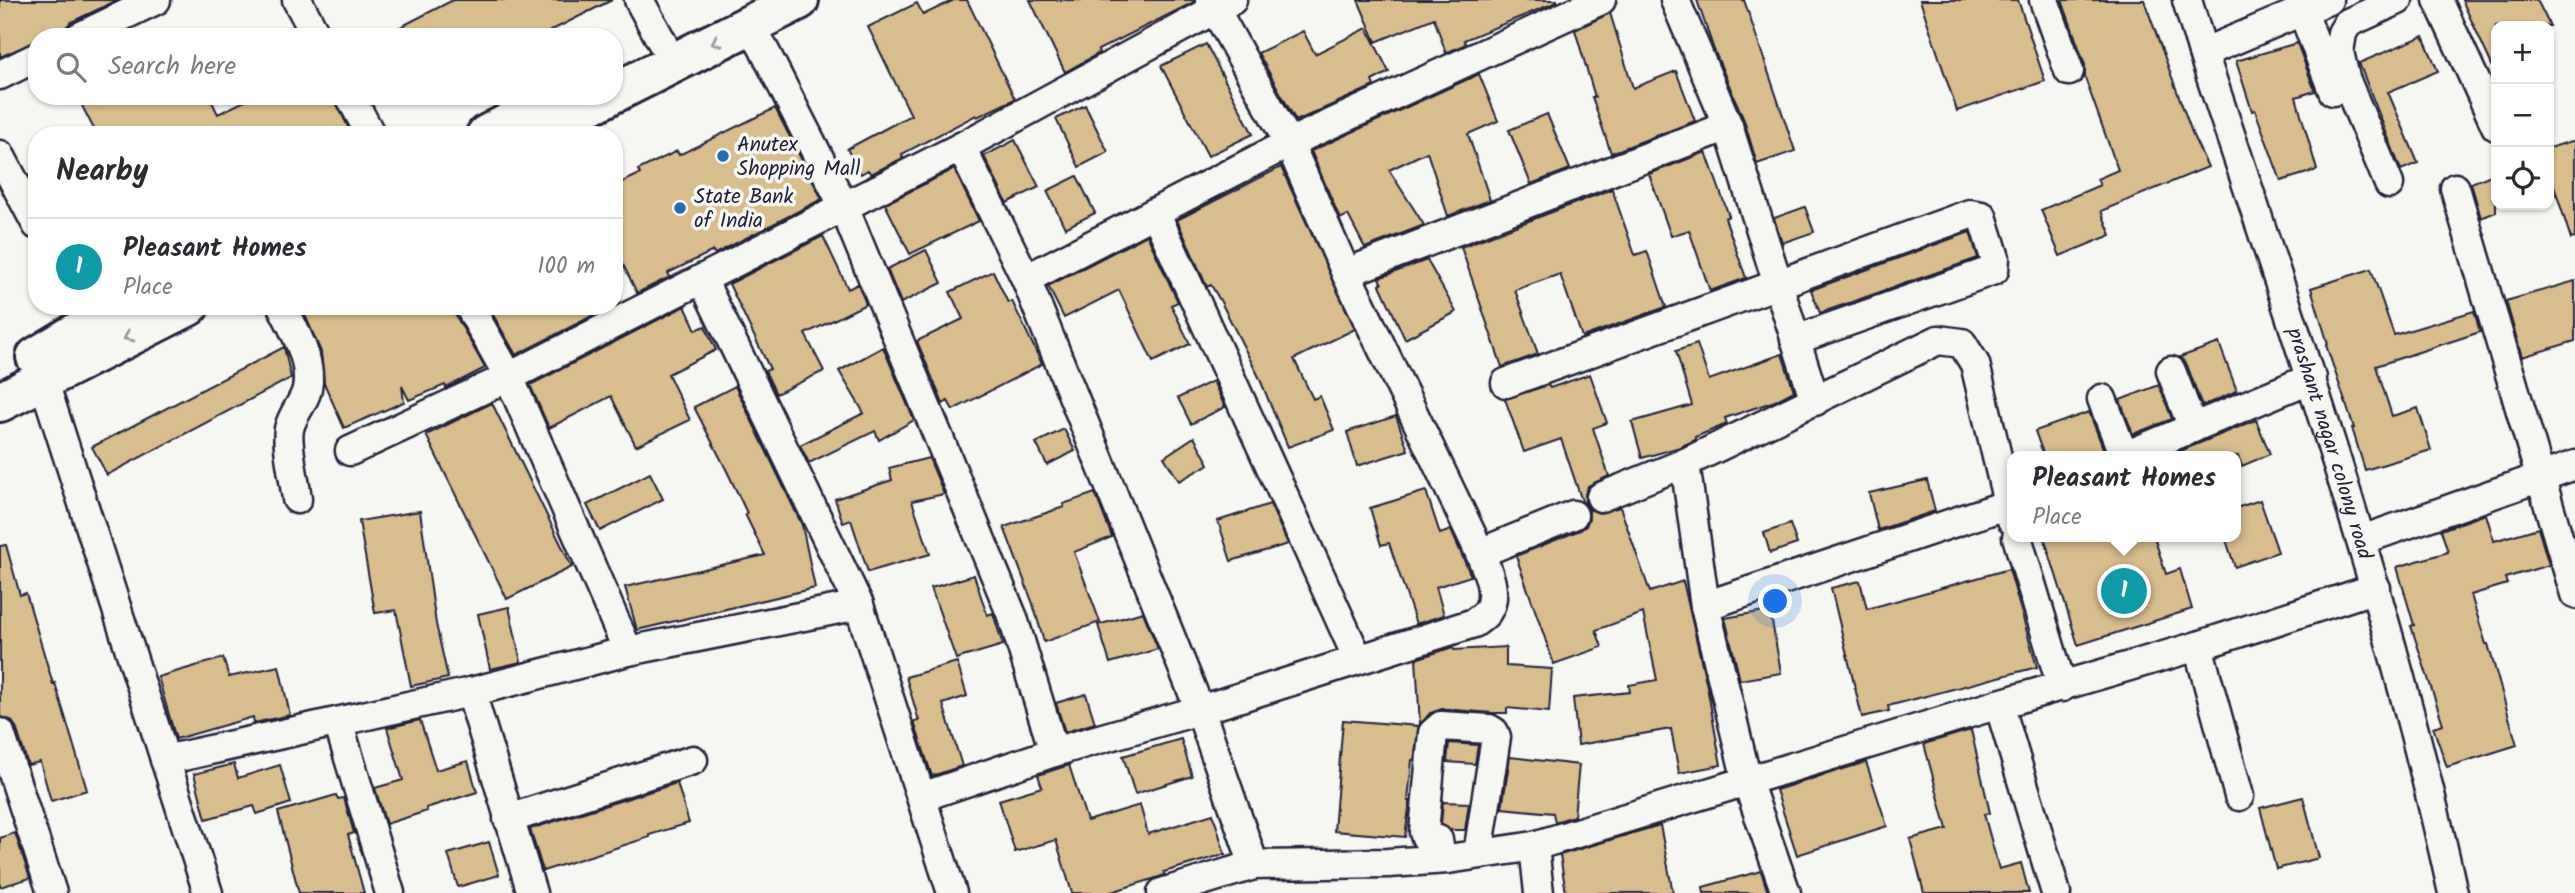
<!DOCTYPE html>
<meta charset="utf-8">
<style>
body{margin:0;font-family:Kalam,sans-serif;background:#f2f2f3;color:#2b2b33}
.controls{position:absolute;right:21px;top:21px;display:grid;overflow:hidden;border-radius:14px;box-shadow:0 2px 5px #0004}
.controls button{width:63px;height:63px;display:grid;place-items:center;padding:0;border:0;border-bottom:2px solid #e1e1e2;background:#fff;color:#2b2b33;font:35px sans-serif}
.you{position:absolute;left:1776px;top:602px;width:24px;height:24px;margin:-18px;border:5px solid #fff;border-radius:50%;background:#1a73e8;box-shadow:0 0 0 10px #1a73e833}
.badge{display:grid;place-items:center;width:46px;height:46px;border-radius:50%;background:#111827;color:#fff;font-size:23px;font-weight:700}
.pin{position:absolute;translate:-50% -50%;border:4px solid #fff;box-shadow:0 2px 7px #0006}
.popup{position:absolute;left:2007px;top:451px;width:234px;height:91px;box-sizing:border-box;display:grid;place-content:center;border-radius:14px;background:#fff;filter:drop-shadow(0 2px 5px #0005);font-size:23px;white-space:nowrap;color:#7c7c81}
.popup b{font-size:26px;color:#2b2b33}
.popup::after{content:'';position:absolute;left:50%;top:100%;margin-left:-14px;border:14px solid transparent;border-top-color:#fff}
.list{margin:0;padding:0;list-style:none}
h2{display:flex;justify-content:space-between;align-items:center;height:91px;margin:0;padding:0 28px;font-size:30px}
h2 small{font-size:23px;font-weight:400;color:#7c7c81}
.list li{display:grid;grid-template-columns:46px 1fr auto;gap:21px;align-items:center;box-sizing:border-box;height:98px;padding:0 28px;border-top:2px solid #e1e1e2}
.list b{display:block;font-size:26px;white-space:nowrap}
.list p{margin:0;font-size:23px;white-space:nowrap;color:#7c7c81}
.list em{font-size:23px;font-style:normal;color:#7c7c81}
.icon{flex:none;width:38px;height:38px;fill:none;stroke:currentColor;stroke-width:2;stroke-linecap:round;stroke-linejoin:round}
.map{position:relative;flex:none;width:2575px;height:893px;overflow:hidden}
.search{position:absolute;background:#fff;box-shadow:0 2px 5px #0004;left:28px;top:28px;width:595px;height:77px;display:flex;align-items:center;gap:18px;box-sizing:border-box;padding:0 24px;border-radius:28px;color:#7c7c81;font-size:26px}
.panel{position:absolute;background:#fff;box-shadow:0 2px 5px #0004;left:28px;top:126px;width:595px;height:189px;border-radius:28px}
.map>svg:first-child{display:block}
</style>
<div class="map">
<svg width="2575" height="893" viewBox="0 0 2575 893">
<rect width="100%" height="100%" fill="#f6f6f2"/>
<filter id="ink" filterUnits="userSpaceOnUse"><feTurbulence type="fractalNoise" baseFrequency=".0143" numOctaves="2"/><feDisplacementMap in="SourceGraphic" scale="14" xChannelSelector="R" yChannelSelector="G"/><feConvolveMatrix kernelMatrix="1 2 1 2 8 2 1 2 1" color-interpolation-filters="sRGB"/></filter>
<g filter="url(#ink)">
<path fill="#d8bd8d" stroke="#22223b" stroke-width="2" d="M0,0H118L71,22L65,28L63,37H37V41L0,57Z
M453,0H612L550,31L553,37H381Z
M954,0H967L1015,99L977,117L976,115L902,154L903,158L871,174L868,170L861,174L847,149L911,115L868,27L917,3L923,15Z
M1030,0H1193L1194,2L1098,50L1099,53L1065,72Z
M1358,0H1557V2L1464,40L1466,44L1446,53L1434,18L1376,42Z
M1697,0H1744L1795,151L1757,164L1744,120L1714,50Z
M1920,0H2018L2045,81L1957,111Z
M2062,0H2144L2194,138L2208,167L2101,211L2111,235L2060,256L2041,210L2100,185L2097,179L2118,170L2085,78V65Z
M2462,0H2537L2550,26H2496V74Z
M1610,13L1633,88L1676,71L1695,121L1611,153L1592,97H1595L1575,30Z
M1367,28L1389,72L1372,81L1374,86L1296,121L1258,53L1303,31L1315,54Z
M2423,36L2438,71L2388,92L2418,163L2401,170L2359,63Z
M2297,43L2315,91L2296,97L2317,170L2281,181L2255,110L2252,111L2236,61Z
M1206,44L1253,134L1208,156L1161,66Z
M1479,74L1498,121L1468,134L1490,200L1448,216L1427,152L1389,170L1424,225L1365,248L1348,215L1340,219L1311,151Z
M77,96H209L218,114L255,96H333L352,135H97Z
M1085,105L1108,152L1079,167L1056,119Z
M775,108L822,199L715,254L713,251L668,273L670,277L637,293L614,246V186L640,174L638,170L677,151L679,155Z
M1547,114L1570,169L1531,184L1509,130Z
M1015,140L1039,187L1007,203L984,156Z
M2575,140V238L2571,239L2549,170V148Z
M1706,152L1729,216L1725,218L1746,278L1710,291L1689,230L1671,236L1649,174Z
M1281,167L1355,329L1294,359L1313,399L1320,396L1334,430L1288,447L1259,377L1221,302L1211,285L1207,287L1177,220Z
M954,169L979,221L910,254L885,204Z
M2496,173V212L2481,218L2471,183Z
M1077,176L1095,213L1065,228L1047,191Z
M1612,189L1635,255L1647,251L1666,307L1582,337L1560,274L1515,290L1538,354L1502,367L1461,247Z
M1805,207L1814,232L1782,243L1774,218Z
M1970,232L1978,258L1820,313L1811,290Z
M1147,235L1178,302L1171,305L1190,344L1153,362L1119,290L1064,318L1048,286Z
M823,236L848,289L858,284L866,304L805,334L824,371L776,394L765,371L770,369L729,284Z
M926,250L942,283L901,303L887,269Z
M1427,260L1456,312L1405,339L1380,285L1382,284L1379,278Z
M2371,269L2394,335L2474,311L2480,332L2376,366L2392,416L2418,408L2431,450L2365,470L2352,428H2354L2326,345L2328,344L2311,288Z
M993,271L1008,303L1012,301L1042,364L953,410L948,401L943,404L917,341L963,319L950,292Z
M2575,281V341L2522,357L2506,301Z
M301,306H452L455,314L485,368L446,388L445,385L409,400L402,386L404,402L344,428L324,383L321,352Z
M488,306H587L592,316L516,355Z
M685,306L696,330L705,326L716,350L668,374L690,420L636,446L611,396L549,428L530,385Z
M2219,343L2237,391L2202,406L2187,365L2180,357Z
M1697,344L1709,380L1782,354L1794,391L1775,401L1725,418L1727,424L1695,437V440L1680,447L1642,458L1632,422L1692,405L1676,351Z
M284,347L291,378L107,475L92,447Z
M883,347L914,420L879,440L875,431L809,463L800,445L864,413L839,371Z
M1590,374L1607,423L1593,428L1609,476L1588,486L1585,494V503L1591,510L1599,513L1620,507L1650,592L1683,581L1707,686L1721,765L1679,773L1671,729L1578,745L1573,698L1630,692L1629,685L1657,680L1643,613L1596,630L1602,647L1554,664L1516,556L1580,530L1586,526L1589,518V509L1582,501L1561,439L1524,452L1505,399L1548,385L1550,388Z
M1213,381L1225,407L1191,424L1178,398Z
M2159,385L2172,419L2133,434L2120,400Z
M735,386L802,525L815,588L637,630L625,587L765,555L745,514L747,513L727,471L694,407Z
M492,403L572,567L507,599L426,435Z
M2089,412L2106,456H2044L2035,431Z
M1396,416L1408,450L1357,466L1347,432Z
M2256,420L2270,454L2242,466L2238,456H2168Z
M1064,429L1075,451L1047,465L1036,443Z
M1194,437L1209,464L1179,481L1164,457Z
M929,458L944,494L912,501L930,554L868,572L851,520L843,523L835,499L892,480L889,468Z
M650,473L663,499L600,531L587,505Z
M1927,480L1935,511L1878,530L1869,493Z
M1426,491L1440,534L1451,530L1471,576L1436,587L1444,615L1416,624L1389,543L1381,545L1370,508Z
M1095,493L1112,537L1074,552L1100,622L1044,642L1033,604L1004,527L1064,507L1063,504Z
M2260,500L2278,552L2235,567L2225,537H2236V508Z
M1270,504L1288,544L1231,561L1218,521Z
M420,511L436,624L448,678L411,686L396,610L375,613L359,521Z
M2486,514L2494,541L2538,528L2549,565L2505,578L2507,584L2471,595L2486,644H2488L2517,745L2447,767L2433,727L2443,724L2411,626L2414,625L2397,567L2448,552L2441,530Z
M1790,524L1797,544L1770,553L1764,533Z
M2044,537H2154L2166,574L2180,569L2192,609L2078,645Z
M6,545L20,595L26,593L53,684L55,683L87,790L51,801L40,762L28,765L16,727L11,720L0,717V546Z
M2009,569L2037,667L1888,706L1889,711L1862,717L1831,588L1860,581L1867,609Z
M974,575L987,615L993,613L1003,645L956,659L931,588Z
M509,607L521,662L490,669L478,614Z
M1770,610L1781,673L1740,680L1725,618Z
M1143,612L1158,649L1110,663L1098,625Z
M1453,647L1454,650L1506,647V666L1552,669L1549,712L1507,708V713H1493L1442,709L1430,713L1420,725L1416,659Z
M223,658L229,677L279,666L290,715L254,723L253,717L176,739L158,677Z
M957,662L967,696L943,704L962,766L932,776L914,722L919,721L906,677Z
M1086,694L1095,723L1065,732L1056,703Z
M420,720L436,770L468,761L477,792L426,808L427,811L386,824L375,788L403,780L387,728Z
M1343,720L1419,726L1414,760H1412L1408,801H1410L1405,837L1334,831Z
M1971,730L1990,813L1984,814L1999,869L2021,863L2029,893H1924L1910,839L1947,829L1924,744Z
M1181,739L1192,776L1135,794L1123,756Z
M1449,743L1478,745L1475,764L1447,762Z
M1510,757L1579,765L1574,816L1555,822L1553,813L1502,808Z
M1866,762L1887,826L1797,855L1776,790Z
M234,764L238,778L280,765L291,803L257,814L254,806L206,819L194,774Z
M1069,765L1087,821L1140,805L1148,834L1213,814L1225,854L1164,872L1165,875L1153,879L1108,893H1072L1056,840L1015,852L999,800L1042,787L1038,775Z
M677,783L689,823L649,835L650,837L543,871L530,829Z
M336,795L338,799L344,798L354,833L348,835L364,893H299L278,812Z
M2303,797L2319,858L2276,869L2260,808Z
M1443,802L1469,803L1465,830H1451L1441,824Z
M1660,825L1673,893H1566L1560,855Z
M15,833L30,878L0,887V838Z
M489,842L499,875L458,887L448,854Z
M1761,871L1768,893H1704L1703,887Z"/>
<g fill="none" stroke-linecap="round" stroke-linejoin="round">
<g stroke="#22223b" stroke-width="33">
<g id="minor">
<path d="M297,0L317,37"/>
<path d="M639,0L662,42"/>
<path d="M1675,0L1728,126L1815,401"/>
<path d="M2044,0L2069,71"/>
<path id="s1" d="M2187,0L2203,53C2296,332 2390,605 2453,893"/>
<path d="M2438,0L2496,126"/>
<path d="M2303,12L2333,91"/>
<path d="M751,24L843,205L1013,618L1054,752"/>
<path d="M79,37L156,0"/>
<path d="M2203,53L2328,0"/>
<path d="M0,75L37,57"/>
<path d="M350,96L371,135"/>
<path d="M961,147L1026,279L1200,710L1254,865"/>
<path d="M0,155L37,225"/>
<path d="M2389,184L2345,78L2339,52L2342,33L2348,23L2398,0"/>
<path d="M2455,188L2575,594"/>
<path d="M1156,214L1358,659"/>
<path d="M1346,273L1728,126"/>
<path d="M702,279L859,605L952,893"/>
<path d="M1026,279L1289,143L1601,0"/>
<path d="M282,306C294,330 313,361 307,389C304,403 292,414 289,429C286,445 295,482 297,499"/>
<path d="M469,306L509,377L628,651"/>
<path d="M2171,371L2193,428"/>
<path d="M43,379L208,893"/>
<path d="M1506,383L1970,214L1982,216L1995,258L1994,270L1795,340"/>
<path d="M2102,399L2124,456"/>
<path d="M350,451L509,377L702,279L961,147L1232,0"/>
<path d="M2125,456L2312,378"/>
<path d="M1601,497L1685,463"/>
<path d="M2017,537L2062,687"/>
<path d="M2362,540L2575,465"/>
<path d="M1480,553L1573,515"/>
<path d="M1705,606L2012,503"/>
<path d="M2198,646L2239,796"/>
<path d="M471,692L532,893"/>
<path d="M1999,704L2056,893"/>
<path d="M338,722L390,893"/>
<path d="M0,733L52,893"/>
<path d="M165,760L471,692L628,651L859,605"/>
<path d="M922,797L1054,752L1200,710L1474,623C1478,620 1484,616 1487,612C1501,592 1483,561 1475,542L1346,273L1289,143L1210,0"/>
<path d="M508,819L693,760"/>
<path d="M1534,846L1539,893"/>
<path d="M1441,859L1438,840L1426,837L1424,832L1433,733L1441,726L1489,729L1494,732L1496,737L1478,854"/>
<path d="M1162,893L1254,865L1388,863L1448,859L1534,846L1999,704L2198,646L2376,588"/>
<path d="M1786,893L1747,781L1705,606L1685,463L1938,340L1962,343L1975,364L2012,520"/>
</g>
</g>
<g stroke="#22223b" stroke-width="44">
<path id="highway" d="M614,93L799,0
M486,135L552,100
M531,135L608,96
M36,357L89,325L130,306
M0,402L189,306"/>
</g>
<use href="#minor" stroke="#f6f6f2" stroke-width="28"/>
<use href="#highway" stroke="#f6f6f2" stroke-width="38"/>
</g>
<defs><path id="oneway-chevron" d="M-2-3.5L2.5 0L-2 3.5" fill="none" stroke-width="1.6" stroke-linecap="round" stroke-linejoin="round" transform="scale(1.75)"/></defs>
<g stroke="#9797a0">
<use href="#oneway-chevron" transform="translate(716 42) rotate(153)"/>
<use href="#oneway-chevron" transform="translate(128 337) rotate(153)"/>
</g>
</g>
<g fill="#1f6fb2" stroke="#f6f6f2" stroke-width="2.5">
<circle cx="723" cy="156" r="7"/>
<circle cx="680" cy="208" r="7"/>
</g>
<g text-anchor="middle" stroke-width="7" stroke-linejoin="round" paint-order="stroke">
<g font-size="21" fill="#22223b" stroke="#f6f6f2" text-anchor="start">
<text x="737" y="151">Anutex<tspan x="737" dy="24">Shopping Mall</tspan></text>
<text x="694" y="203">State Bank<tspan x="694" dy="24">of India</tspan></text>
</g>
<g font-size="21" fill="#22223b" stroke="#f6f6f2">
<text dy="7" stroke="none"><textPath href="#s1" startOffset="466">prashant nagar colony road</textPath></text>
</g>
</g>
</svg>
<div class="controls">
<button>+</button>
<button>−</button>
<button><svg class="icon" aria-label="locate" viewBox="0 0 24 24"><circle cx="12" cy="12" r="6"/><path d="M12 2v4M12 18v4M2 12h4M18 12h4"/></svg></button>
</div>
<div class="you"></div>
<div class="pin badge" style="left:2124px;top:591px;background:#0f9aa8">1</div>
<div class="popup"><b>Pleasant Homes</b>Place</div>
<div class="search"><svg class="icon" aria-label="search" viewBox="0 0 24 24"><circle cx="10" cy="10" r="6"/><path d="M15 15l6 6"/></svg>Search here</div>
<section class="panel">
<h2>Nearby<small></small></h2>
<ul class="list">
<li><span class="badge" style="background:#0f9aa8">1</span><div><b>Pleasant Homes</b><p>Place</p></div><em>100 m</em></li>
</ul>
</section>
</div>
